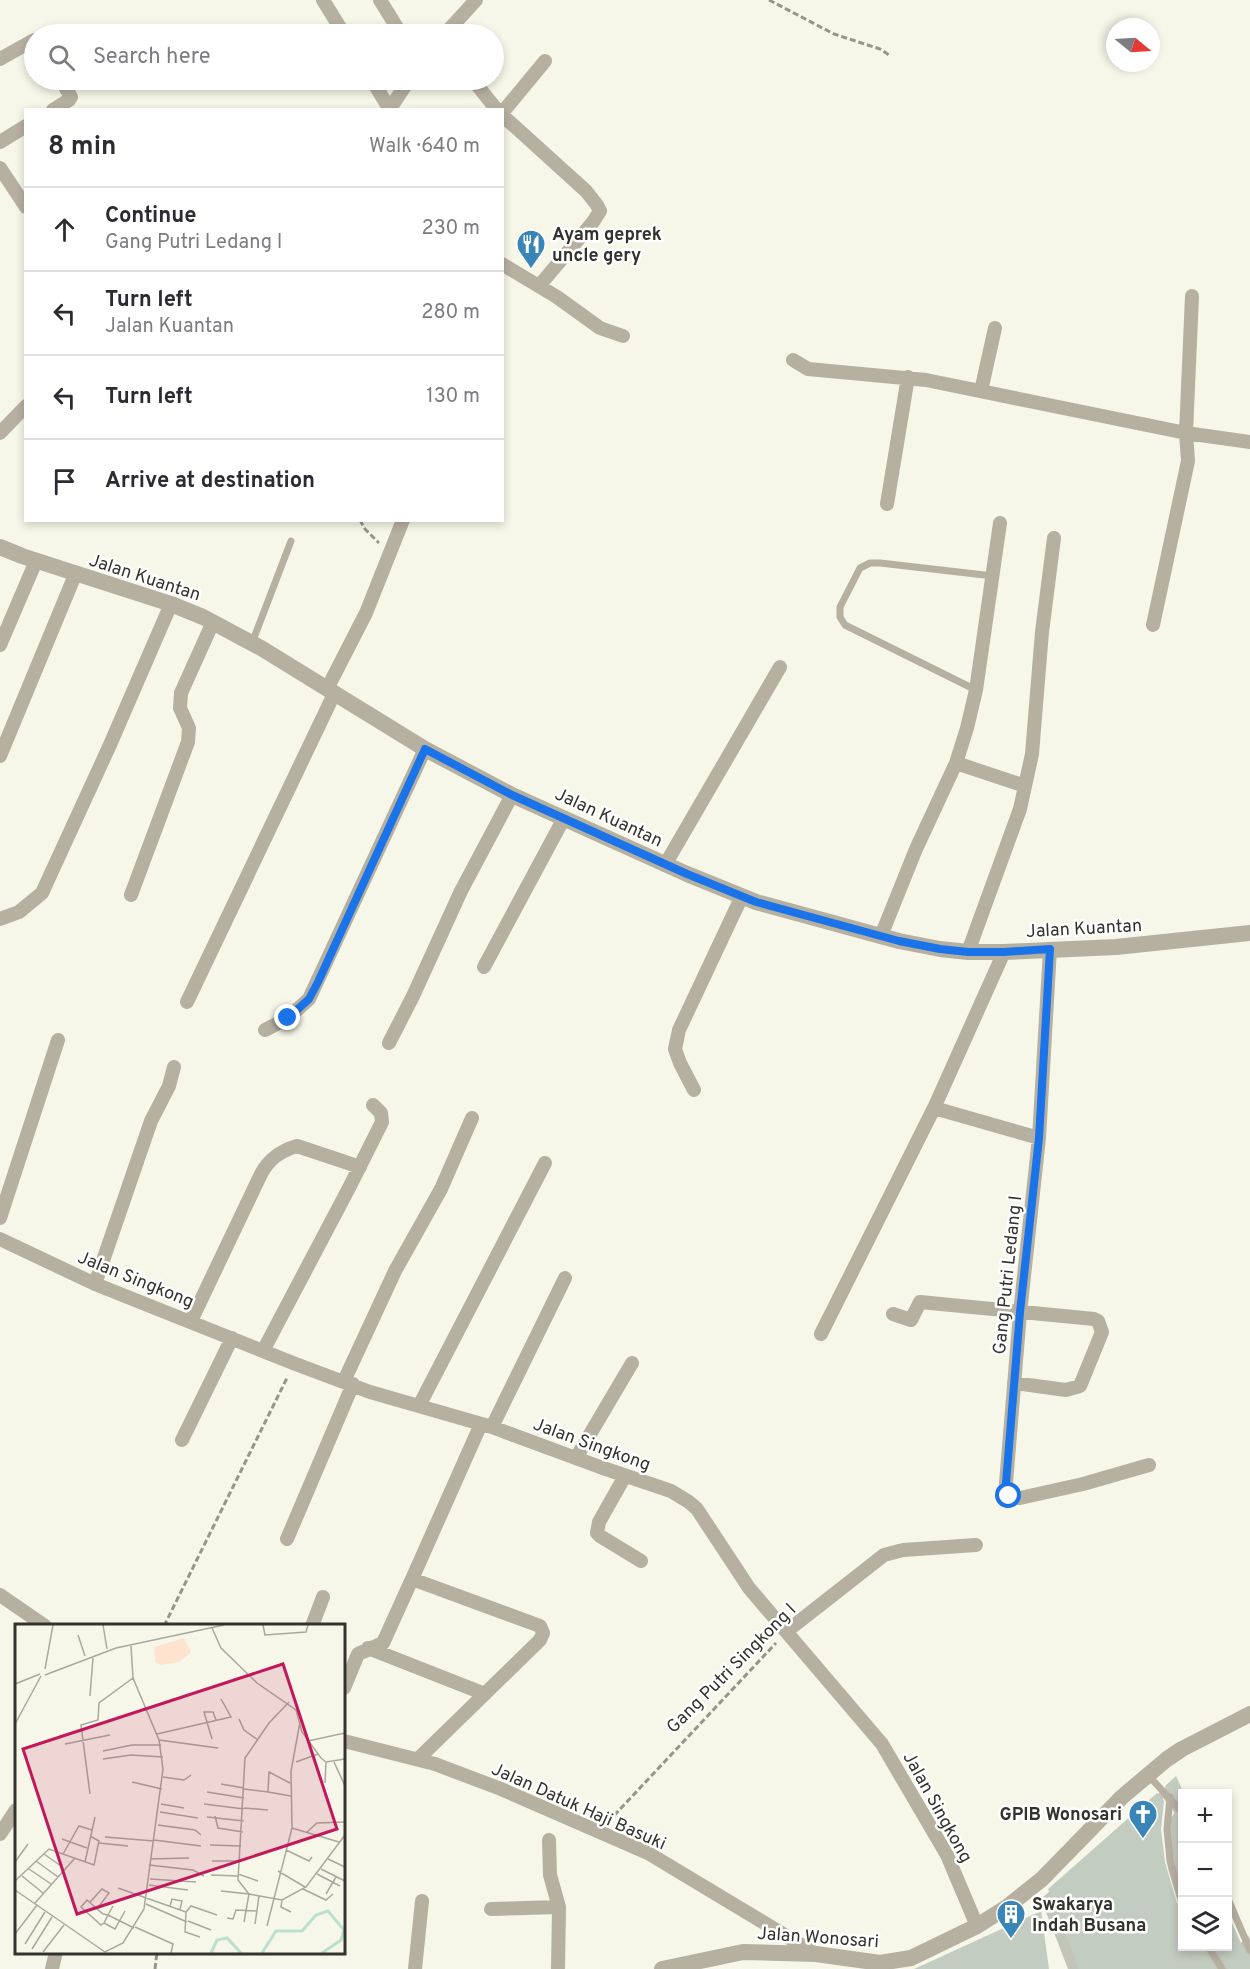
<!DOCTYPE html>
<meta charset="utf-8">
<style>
body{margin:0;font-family:Overpass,sans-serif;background:#f2f2f3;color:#2b2b33}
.controls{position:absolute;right:18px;bottom:18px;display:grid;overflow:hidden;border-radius:0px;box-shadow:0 3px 9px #0003}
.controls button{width:54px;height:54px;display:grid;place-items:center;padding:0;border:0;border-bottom:2px solid #e1e1e2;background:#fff;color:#2b2b33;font:30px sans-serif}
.compass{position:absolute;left:1106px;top:18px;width:54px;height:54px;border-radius:50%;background:#fff;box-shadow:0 3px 9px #0003;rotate:108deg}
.stop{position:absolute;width:18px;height:18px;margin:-14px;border:4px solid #1a73e8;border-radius:50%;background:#fff}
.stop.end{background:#1a73e8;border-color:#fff;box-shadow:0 2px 6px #0008}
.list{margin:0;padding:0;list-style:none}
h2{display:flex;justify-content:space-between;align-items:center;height:78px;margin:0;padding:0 24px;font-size:26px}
h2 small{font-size:20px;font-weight:400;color:#7c7c81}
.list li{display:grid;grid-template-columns:39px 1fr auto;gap:18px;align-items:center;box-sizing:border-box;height:84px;padding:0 24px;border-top:2px solid #e1e1e2}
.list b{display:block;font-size:22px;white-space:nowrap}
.list p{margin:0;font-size:20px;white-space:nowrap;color:#7c7c81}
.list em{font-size:20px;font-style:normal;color:#7c7c81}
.icon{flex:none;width:33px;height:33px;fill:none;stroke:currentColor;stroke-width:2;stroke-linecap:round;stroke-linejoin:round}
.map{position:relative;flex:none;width:1250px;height:1969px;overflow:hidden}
.search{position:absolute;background:#fff;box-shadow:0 3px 9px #0003;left:24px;top:24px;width:480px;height:66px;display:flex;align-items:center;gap:15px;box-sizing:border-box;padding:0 21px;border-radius:33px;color:#7c7c81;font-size:22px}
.panel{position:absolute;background:#fff;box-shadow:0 3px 9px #0003;left:24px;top:108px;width:480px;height:414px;border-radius:0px}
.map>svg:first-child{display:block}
</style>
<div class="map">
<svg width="1250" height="1969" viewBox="0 0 1250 1969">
<rect width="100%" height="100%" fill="#f6f7e9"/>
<path fill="#0003" fill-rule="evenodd" d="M1176,1778L1183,1794L1182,1946H1228L1240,1944L1248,1935L1250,1939V1969H1068L1041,1899ZM1163,1798L1175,1813L1167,1822L1165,1838L1168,1869L1179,1906L1176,1904L1163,1863L1160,1829Z"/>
<path fill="#c3ccc0" d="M1176,1776L1182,1789V1804L1165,1786Z
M1157,1793L1164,1801L1161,1829L1165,1862L1177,1903L1182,1906V1947H1202L1215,1969H1079L1048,1889Z
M1174,1812L1182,1818V1883L1176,1860L1173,1829Z
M1041,1911L1049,1969H914Z
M1227,1912L1245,1952L1250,1956V1969H1228L1215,1947H1227Z"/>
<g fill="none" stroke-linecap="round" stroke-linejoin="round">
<path stroke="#94958b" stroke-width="3" stroke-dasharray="6 3" stroke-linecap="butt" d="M769,0L834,34L880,49L889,55
M360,520L365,529L379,543
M164,1626L288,1376
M608,1822L776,1643
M155,1969L157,1952"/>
<path stroke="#b6b0a1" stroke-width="7" d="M252,643L291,541
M976,690L845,625L840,617V607L860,568L870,563H880L993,576
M1148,1775L1182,1812
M1170,1797L1167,1829L1170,1861L1182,1901
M1228,1899L1250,1950
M1208,1946L1222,1969"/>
<path stroke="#b6b0a1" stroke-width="14" d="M323,0L344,34
M380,0L401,34
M445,34L476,0
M0,59L34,40
M372,80L389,108
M473,80L497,110
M53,110L69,100L71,97L61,80
M389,110L409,80
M502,113L545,61
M502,115L586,191L597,205L600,211L593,222L539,286
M0,142L26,126
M0,168L26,207
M502,264L557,297L600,328L623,336
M793,360L808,369L926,380L1186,433L1250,442
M981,391L995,328
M0,433L26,406
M887,504L908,377
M1153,625L1188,461L1186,433L1192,296
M0,645L36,561
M327,689L366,613L403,520
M0,756L75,575
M956,763L1025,786
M665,865L780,667
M131,895L188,742L189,728L180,708L181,693L213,622
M0,919L19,912L42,893L109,747L171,604
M881,936L916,849L956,763L967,728L976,690L1000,523
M1050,949L1039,1138L1020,1313L1006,1483L1007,1492L1013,1498H1020L1083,1484L1149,1465
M968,952L1020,809L1032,754L1042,632L1054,538
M484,967L564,818
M187,1002L334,694
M265,1030L288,1018L309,999L425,749
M389,1043L413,996L461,891L512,795
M694,1090L680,1063L675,1049L679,1030L742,896
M934,1108L1039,1138
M0,1218L58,1040
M0,1239L95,1284L293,1363L370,1392L492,1427L600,1467L671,1491L689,1502L697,1509L749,1588L882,1744L947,1855L977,1926
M95,1284L151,1121L169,1086L174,1067
M893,1314L911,1320L920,1302L1094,1319L1098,1321L1102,1332L1080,1386L1066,1390L1014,1383
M191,1321L261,1174C269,1159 280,1151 297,1146L360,1167
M821,1334L934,1108L1004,952
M263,1351L350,1186L382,1122L381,1113L373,1105
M344,1381L395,1271L441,1189L472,1118
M419,1406L545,1163
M492,1427L565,1278
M182,1440L232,1338
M576,1458L632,1363
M625,1476L599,1522L597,1533L600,1536L641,1561
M287,1539L353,1384
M0,1595L45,1626
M312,1626L323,1597
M787,1631L884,1555L903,1550L976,1545
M368,1648L485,1694
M344,1688L358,1654L383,1643L412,1579
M344,1741L435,1764L501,1789L648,1853L816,1954
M418,1759L540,1640L543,1633L540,1626L412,1579L481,1424
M0,1834L16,1810
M549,1840L550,1875L559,1907L558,1969
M491,1909L559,1907
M52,1969L56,1952
M415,1969L422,1901"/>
<path stroke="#b6b0a1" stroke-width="16" d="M0,547L22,556L171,604L203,617L261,648L425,749L512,795L687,874L756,902L899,941L940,949L968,952H1004L1116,947L1250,933
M662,1969L743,1952L816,1954L880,1963L911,1958L977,1926L1007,1907L1042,1879L1122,1797L1167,1759L1182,1749L1250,1714"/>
</g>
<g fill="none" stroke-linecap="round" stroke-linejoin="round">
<path stroke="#1a73e8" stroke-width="8" d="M288,1018L309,999L318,982L425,749L512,795L687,874L756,902L899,941L940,949L968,952H1004L1050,949L1039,1138L1020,1312L1006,1483L1009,1496"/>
</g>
<defs>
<g id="restaurant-pin" transform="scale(1.5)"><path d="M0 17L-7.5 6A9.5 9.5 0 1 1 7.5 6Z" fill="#3a85b8" stroke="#fff"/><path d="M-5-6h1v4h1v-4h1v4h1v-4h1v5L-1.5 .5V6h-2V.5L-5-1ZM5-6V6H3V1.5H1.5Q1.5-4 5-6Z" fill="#fff"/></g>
<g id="church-pin" transform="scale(1.5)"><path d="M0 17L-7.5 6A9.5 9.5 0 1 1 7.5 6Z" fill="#3a85b8" stroke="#fff"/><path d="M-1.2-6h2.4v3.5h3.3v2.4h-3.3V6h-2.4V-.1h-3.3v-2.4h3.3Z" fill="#fff"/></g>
<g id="building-pin" transform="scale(1.5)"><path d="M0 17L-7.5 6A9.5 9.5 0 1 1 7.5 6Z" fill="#3a85b8" stroke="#fff"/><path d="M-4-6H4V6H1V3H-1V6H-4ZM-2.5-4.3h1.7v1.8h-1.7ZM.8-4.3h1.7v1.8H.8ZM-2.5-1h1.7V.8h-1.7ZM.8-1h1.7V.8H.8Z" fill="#fff"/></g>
</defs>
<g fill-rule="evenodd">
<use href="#restaurant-pin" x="531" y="244"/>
<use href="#church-pin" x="1143" y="1814"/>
<use href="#building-pin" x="1011" y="1914"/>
</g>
<g text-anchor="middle" stroke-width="5" stroke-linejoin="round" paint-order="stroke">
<g font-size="18" font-weight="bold" fill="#33332e" stroke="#fff" text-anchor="start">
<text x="552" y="240">Ayam geprek<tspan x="552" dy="21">uncle gery</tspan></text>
<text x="1122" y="1820" text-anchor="end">GPIB Wonosari</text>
<text x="1032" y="1910">Swakarya<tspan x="1032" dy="21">Indah Busana</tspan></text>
</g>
<g font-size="18" fill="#33332e" stroke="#fff">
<text transform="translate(145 577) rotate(18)" y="6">Jalan Kuantan</text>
<text transform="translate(609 817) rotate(25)" y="6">Jalan Kuantan</text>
<text transform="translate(1084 928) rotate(-3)" y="6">Jalan Kuantan</text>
<text transform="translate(1007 1275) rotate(-84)" y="6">Gang Putri Ledang I</text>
<text transform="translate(136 1279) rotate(22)" y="6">Jalan Singkong</text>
<text transform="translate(592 1444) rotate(20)" y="6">Jalan Singkong</text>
<text transform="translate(731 1668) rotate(-45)" y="6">Gang Putri Singkong I</text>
<text transform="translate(579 1806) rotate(24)" y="6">Jalan Datuk Haji Basuki</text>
<text transform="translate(938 1807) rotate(61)" y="6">Jalan Singkong</text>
<text transform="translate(818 1937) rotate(4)" y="6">Jalan Wonosari</text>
</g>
</g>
<g transform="translate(15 1624)">
<rect width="330" height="330" fill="#f6f7e9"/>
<path d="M169,14L176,28L164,38L145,41L140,37L139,23Z" fill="#fee3cf"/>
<path fill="none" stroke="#bae1cd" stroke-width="3" d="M196,329L202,316L212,314L226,329M247,329L261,307H287L301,291L313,287L329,306L326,316L307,329"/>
<path fill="none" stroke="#a8a99e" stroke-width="1.5" d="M88,1L92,25M248,1L250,11L291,8L293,1M197,4L206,24L242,59L281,86L287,108L306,134L311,138L330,135M63,11L70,32M30,45L38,1M30,51L101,24L209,1M0,60L25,50M75,72L78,34M274,78L254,99L230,134L223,256L234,270L267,276L291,263L330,211M224,95L229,106L243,116M0,100L26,52M142,110L216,93L206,75M197,115L189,88H198L201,96M144,116L203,124M293,117L330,109M50,120L95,111M88,127L117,121H146M88,135L116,131L148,133M281,138L303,130M319,138L330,162M148,153L169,156L176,151M117,158L147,165M310,159L311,138M206,160L229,164M229,165L253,168L254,148L275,159M192,168L229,174M253,168L276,172M75,170L66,101L83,96L84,79L118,54M146,180L169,184M189,180L229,185M229,184L253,186M145,188L183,194M200,192L203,204L228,208M192,193L229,197M143,201L180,206L186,211M277,204L324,218M292,208L302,199L330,198M90,213L139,217M47,215L72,224M139,216L186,222M84,219L113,222M195,221L226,222M271,226L294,237L297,233M29,230L46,242M48,230L64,202L77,206M135,235L174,234M313,235L330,243M21,237L43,253M197,237H225M0,238L13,220M70,238L80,193M134,241L178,246L189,252M14,245L36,260M306,245L330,257M263,247L290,263M223,250L243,257M302,250L325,262M196,251L223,252M7,252L28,269M135,255L181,258M0,257L34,225L79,241L84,217L75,212M134,261L173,266M103,264L171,288L170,308L185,313M288,265L311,276L318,270M0,266L90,328L108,319L129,285L148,145L144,116L118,54L116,22M206,267L234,270L229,298M311,270L321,253M267,276L266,283L276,288M75,278L87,265L94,269L82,285M20,279L60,234M131,280L172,298M98,282L93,291L89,299L86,301L66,283L72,276L88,290L93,291L119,304M155,282L157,275L167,277L165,285M171,288L176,282L202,291M212,294L218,295L221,286L242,287M173,297L196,306M89,299L100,305L110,287M240,300L244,272M252,302L277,204L276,147L285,98M120,303L158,320L156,329M0,310L22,281M10,320L30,288M17,325L37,293M28,328L49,301"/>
<path fill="#c2185b" fill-opacity="0.15" stroke="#c2185b" stroke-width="3" d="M268,40L322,205L62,290L8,125Z"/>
<rect width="330" height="330" fill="none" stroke="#33332e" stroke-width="3"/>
</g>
</svg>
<div class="controls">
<button>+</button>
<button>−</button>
<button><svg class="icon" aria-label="layers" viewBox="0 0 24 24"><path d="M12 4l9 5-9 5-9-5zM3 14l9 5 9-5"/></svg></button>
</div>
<svg class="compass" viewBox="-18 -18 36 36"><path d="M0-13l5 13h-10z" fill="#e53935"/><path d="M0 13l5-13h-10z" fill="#7c7c81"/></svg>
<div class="stop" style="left:1009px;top:1496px"></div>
<div class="stop end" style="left:288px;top:1018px"></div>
<div class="search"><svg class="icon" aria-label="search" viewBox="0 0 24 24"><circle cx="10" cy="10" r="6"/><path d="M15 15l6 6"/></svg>Search here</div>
<section class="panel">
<h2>8 min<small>Walk · 640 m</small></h2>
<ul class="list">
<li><svg class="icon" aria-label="ahead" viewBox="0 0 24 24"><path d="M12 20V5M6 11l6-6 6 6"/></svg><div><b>Continue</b><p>Gang Putri Ledang I</p></div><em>230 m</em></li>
<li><svg class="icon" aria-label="left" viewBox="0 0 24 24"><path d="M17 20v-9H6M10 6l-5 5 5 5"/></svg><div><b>Turn left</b><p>Jalan Kuantan</p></div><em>280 m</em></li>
<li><svg class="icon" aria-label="left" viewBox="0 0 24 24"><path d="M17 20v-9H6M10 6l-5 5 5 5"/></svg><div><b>Turn left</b></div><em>130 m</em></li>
<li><svg class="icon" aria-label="arrive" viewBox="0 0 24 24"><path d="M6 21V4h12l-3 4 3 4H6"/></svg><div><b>Arrive at destination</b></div></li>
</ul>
</section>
</div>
